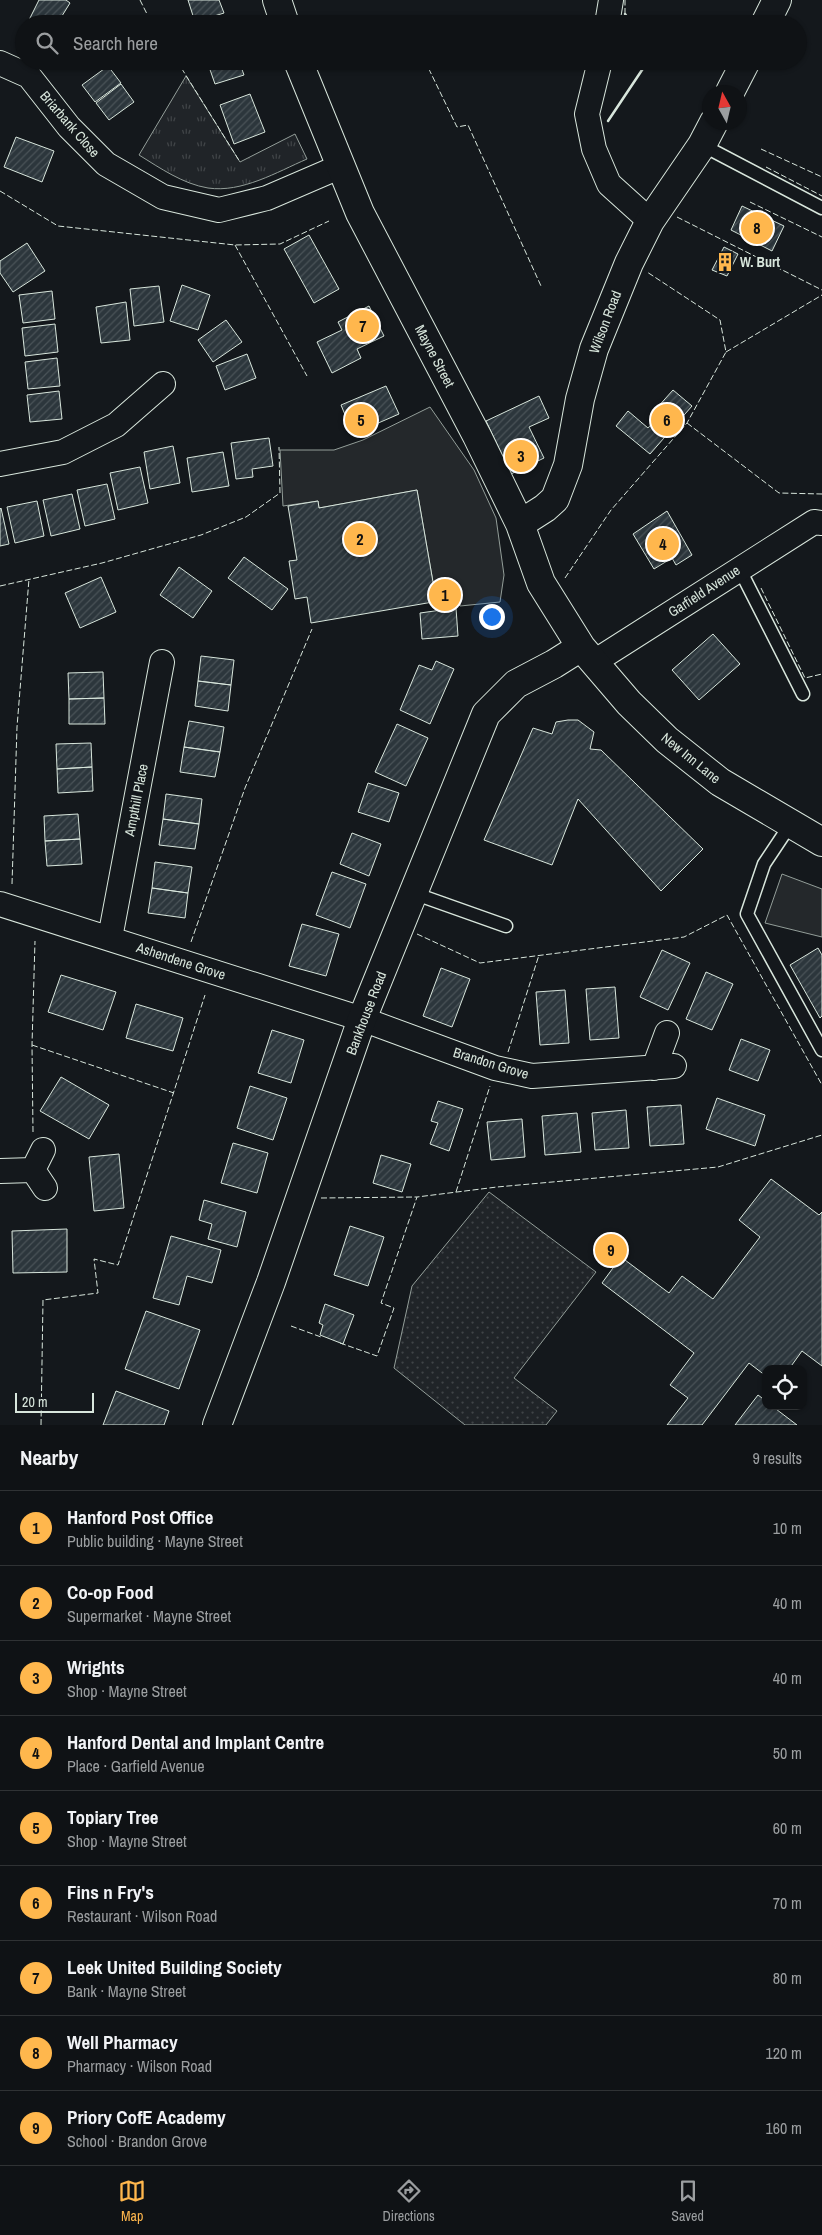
<!DOCTYPE html>
<meta charset="utf-8">
<style>
body{margin:0;font-family:"Archivo Narrow",sans-serif;background:#1d2022;color:#f1f3f6}
.controls{position:absolute;right:15px;bottom:15px;display:grid;overflow:hidden;border-radius:10px;box-shadow:0 1px 4px #0004}
.controls button{width:45px;height:45px;display:grid;place-items:center;padding:0;border:0;border-bottom:1px solid #2f3234;background:#0f1215;color:#f1f3f6;font:25px sans-serif}
.compass{position:absolute;left:702px;top:85px;width:45px;height:45px;border-radius:50%;background:#0f1215;box-shadow:0 1px 4px #0004;rotate:352deg}
.scale{position:absolute;left:15px;bottom:12px;width:79px;box-sizing:border-box;padding-left:5px;border:2px solid #d8e6dc;border-top:0;font-size:14px;line-height:18px;white-space:nowrap;color:#d8e6dc;-webkit-text-stroke:4px #14181c;paint-order:stroke}
.you{position:absolute;left:491px;top:616px;width:18px;height:18px;margin:-12px;border:4px solid #fff;border-radius:50%;background:#1a73e8;box-shadow:0 0 0 8px #1a73e833}
.badge{display:grid;place-items:center;width:32px;height:32px;border-radius:50%;background:#ffb74d;color:#111;font-size:16px;font-weight:700}
.pin{position:absolute;translate:-50% -50%;border:2px solid #fff;box-shadow:0 1px 5px #0006}
.list{margin:0;padding:0;list-style:none}
h2{display:flex;justify-content:space-between;align-items:center;height:65px;margin:0;padding:0 20px;font-size:21px}
h2 small{font-size:16px;font-weight:400;color:#9b9ea0}
.list li{display:grid;grid-template-columns:32px 1fr auto;gap:15px;align-items:center;box-sizing:border-box;height:75px;padding:0 20px;border-top:1px solid #2f3234}
.list b{display:block;font-size:19px;white-space:nowrap}
.list p{margin:0;font-size:16px;white-space:nowrap;color:#9b9ea0}
.list em{font-size:16px;font-style:normal;color:#9b9ea0}
.icon{flex:none;width:28px;height:28px;fill:none;stroke:currentColor;stroke-width:2;stroke-linecap:round;stroke-linejoin:round}
.map{position:relative;flex:none;width:822px;height:1425px;overflow:hidden}
.search{position:absolute;background:#0f1215;box-shadow:0 1px 4px #0004;left:15px;right:15px;top:15px;height:55px;display:flex;align-items:center;gap:12px;box-sizing:border-box;padding:0 18px;border-radius:28px;color:#9b9ea0;font-size:19px}
.sheet{height:740px;background:#0f1215}
nav{display:flex;justify-content:space-around;align-items:center;box-sizing:border-box;height:70px;border-top:1px solid #2f3234;background:#0f1215;font-size:14px;color:#9b9ea0}
nav a{display:grid;justify-items:center;gap:2px}
nav .on{color:#ffb74d}
.map>svg:first-child{display:block}
</style>
<div class="map">
<svg width="822" height="1425" viewBox="0 0 822 1425">
<defs>
<pattern id="grass-tufts" width="24" height="20" patternUnits="userSpaceOnUse" patternTransform="scale(1.25)"><rect width="24" height="20" fill="#202428"/><path d="M3 7l-1-3M5 7V3M7 7l1-3M15 17l-1-3M17 17v-4M19 17l1-3" fill="none" stroke="#404447"/></pattern>
<pattern id="park-dots" width="8" height="8" patternUnits="userSpaceOnUse" patternTransform="scale(1.25)"><rect width="8" height="8" fill="#202428"/><path d="M2 2h.1M6 6h.1" fill="none" stroke="#404447" stroke-width="1.8" stroke-linecap="round"/></pattern>
<pattern id="building-hatch" width="6" height="6" patternUnits="userSpaceOnUse" patternTransform="scale(1.25)"><rect width="6" height="6" fill="#2c363c"/><path d="M-1 1l2-2M0 6l6-6M5 7l2-2" fill="none" stroke="#4a5358"/></pattern>
</defs>
<rect width="100%" height="100%" fill="#14181c"/>
<path fill="url(#grass-tufts)" stroke="#939e99" d="M186,76L240,162L295,134L307,159C277,172 242,193 208,188C183,184 160,168 139,155Z"/>
<path fill="url(#park-dots)" stroke="#939e99" d="M489,1192L596,1272L514,1378L557,1411L546,1425H465L394,1368L412,1286Z"/>
<path fill="#24282b" stroke="#939e99" d="M430,407L474,470L496,518L504,575L500,602L460,606L456,584L433,582L417,490L319,508L318,501L283,506L280,450H334L363,440Z
M782,874L822,889V937L765,923Z"/>
<path fill="url(#building-hatch)" stroke="#d8e6dc" d="M39,0H66L70,3L57,24H27Z
M188,0H219L224,13L195,22Z
M81,18L85,24H72Z
M72,61H84L76,67Z
M207,61H239L244,75L215,84Z
M108,66L121,83L95,102L82,85Z
M121,84L134,102L109,120L96,103Z
M250,94L265,132L234,144L220,105Z
M16,137L54,151L42,182L4,167Z
M742,206L784,226L772,251L731,230Z
M309,235L339,289L314,303L284,249Z
M27,243L45,271L13,292L0,273V261Z
M724,247L738,254L727,276L712,270Z
M182,285L210,295L198,330L170,321Z
M159,286L164,322L134,326L130,289Z
M52,291L55,319L23,323L19,295Z
M126,302L130,340L101,343L96,307Z
M369,306L384,336L357,349L361,358L332,373L317,342L342,330L338,322Z
M226,320L242,342L213,362L198,340Z
M55,324L58,352L25,356L22,328Z
M247,354L256,378L225,390L216,366Z
M57,358L60,386L28,389L25,362Z
M386,386L399,414L353,434L341,405Z
M673,390L692,406L650,454L616,426L628,411L648,428L661,413L656,409Z
M59,391L62,419L30,422L27,395Z
M539,396L549,418L529,427L544,458L511,474L486,421Z
M269,438L273,466L252,469L253,477L236,479L231,443Z
M173,446L180,483L150,489L144,452Z
M223,452L229,486L192,492L187,458Z
M140,467L148,503L118,510L110,473Z
M107,484L115,519L85,526L77,490Z
M417,490L433,582L456,584L460,605L434,608L433,602L311,623L307,597L295,599L289,561L297,560L288,506L318,501L319,508Z
M72,494L80,529L51,536L43,500Z
M37,501L44,536L15,543L7,507Z
M1,508L9,544L0,546V509Z
M667,511L692,555L676,565L672,558L654,569L633,534Z
M244,557L288,589L272,610L228,578Z
M179,567L212,591L193,618L160,595Z
M101,577L116,612L80,628L65,593Z
M456,608L458,636L422,639L420,613Z
M713,634L740,664L699,700L672,670Z
M201,656L234,660L231,685L198,681Z
M436,661L454,669L430,724L400,710L419,665L432,670Z
M103,672L104,698L69,699L68,673Z
M198,681L231,685L228,711L195,706Z
M104,698L105,724H69V699Z
M568,720H578L594,732L590,749L601,750L703,849L661,891L578,799L552,865L484,840L533,728L552,734L556,722Z
M189,721L224,727L220,752L184,747Z
M397,724L428,738L406,786L375,772Z
M91,743L92,767L57,769L56,744Z
M184,747L220,752L215,777L180,772Z
M92,767L93,791L58,793L57,769Z
M368,783L399,793L389,822L358,812Z
M166,794L202,799L199,824L163,819Z
M78,814L80,839L45,841L44,816Z
M163,819L199,824L195,849L159,845Z
M352,833L381,844L369,876L340,864Z
M80,839L82,864L47,866L45,841Z
M155,862L192,867L188,893L152,888Z
M332,872L366,884L350,928L316,915Z
M152,888L188,893L185,918L148,913Z
M302,924L339,934L326,976L289,966Z
M818,948L822,955V1016L820,1018L790,965Z
M662,950L690,963L668,1010L640,997Z
M441,968L470,979L452,1027L423,1016Z
M706,972L733,984L712,1030L686,1019Z
M61,975L116,992L103,1030L48,1012Z
M615,987L619,1038L590,1040L586,989Z
M565,990L569,1043L540,1045L536,992Z
M136,1004L183,1018L173,1051L126,1038Z
M272,1030L304,1040L291,1083L258,1073Z
M741,1039L770,1050L758,1081L729,1070Z
M61,1077L109,1105L89,1139L40,1111Z
M250,1086L287,1098L273,1140L237,1128Z
M717,1098L765,1115L755,1146L706,1129Z
M438,1101L463,1109L449,1151L430,1144L438,1123L431,1121Z
M681,1105L684,1144L650,1146L647,1107Z
M626,1110L629,1148L595,1150L592,1113Z
M577,1113L581,1152L545,1155L542,1116Z
M522,1119L525,1157L491,1160L487,1122Z
M233,1143L268,1153L257,1193L221,1183Z
M119,1154L124,1208L94,1211L89,1157Z
M381,1155L411,1164L402,1192L373,1183Z
M771,1179L819,1215L822,1212V1366L802,1351L789,1369H766V1376L749,1363L702,1425H667L688,1398L670,1385L694,1353L602,1283L621,1257L669,1293L682,1276L713,1299L760,1237L739,1220Z
M204,1200L246,1212L237,1247L208,1239L212,1224L199,1220Z
M350,1226L384,1237L368,1286L334,1275Z
M67,1229V1272L13,1273L12,1231Z
M171,1236L221,1250L212,1283L187,1276L179,1305L153,1298Z
M325,1304L354,1315L343,1344L320,1335L323,1325L319,1323Z
M146,1311L200,1330L179,1389L125,1369Z
M116,1391L169,1411L164,1425H103Z
M758,1395L766,1401V1406H772L797,1425H735Z"/>
<g fill="none" stroke-linecap="round" stroke-linejoin="round">
<g stroke="#d8e6dc" stroke-width="15">
<path id="lane" d="M702,145L822,208
M739,568L803,694
M790,825L764,864L747,914L822,1050
M413,893L506,926"/>
</g>
<g stroke="#d8e6dc" stroke-width="26">
<path id="street" d="M607,24L611,0
M600,61L587,114L594,149L609,184L650,221
M0,63L29,76L69,127L106,164L163,197L219,210L267,198L339,167
M0,464L63,452L116,425L163,384
M594,662L814,522L822,523
M0,904L362,1019L495,1068L532,1076L674,1066
M110,938L162,662
M654,1068L667,1033
M33,1170L45,1188
M0,1171L33,1170L43,1150"/>
</g>
<g stroke="#d8e6dc" stroke-width="30">
<path id="secondary" d="M277,0L285,24
M765,24L777,0
M298,61L360,213L477,436L520,524L541,583L581,647L629,703L667,740L720,782L822,842
M730,92L746,61
M520,524L545,508L555,499L568,465L580,399L594,349L629,263L650,221L702,145L714,122
M217,1425L271,1282L362,1019L486,714L516,684L554,664L581,647"/>
</g>
<use href="#lane" stroke="#14181c" stroke-width="12"/>
<use href="#street" stroke="#14181c" stroke-width="24"/>
<use href="#secondary" stroke="#14181c" stroke-width="28"/>
<path stroke="#d8e6dc" stroke-width="1" stroke-dasharray="6 2.5" stroke-linecap="butt" d="M140,0L152,24
M625,14V0
M177,61L240,162
M425,61L457,127L468,125L541,286
M761,149L822,177
M766,167L822,196
M0,191L58,226L235,245L280,244L329,221
M750,202L822,237
M677,217L822,290
M235,245L307,376
M726,352L822,295
M687,423L779,493L822,494
M565,578L611,510L687,423L726,352L720,320L647,272
M0,586L102,563L201,535L246,517L280,493L279,447
M761,588L805,678L822,674
M12,884L17,727L29,579
M417,934L480,963L684,937L727,915L822,1085
M191,942L245,788L312,629
M32,1045L174,1093
M508,1052L539,955
M33,1132L32,1045L35,941
M456,1192L490,1086
M321,1198L417,1197
M291,1326L321,1337
M340,1343L377,1356L394,1308L381,1303L417,1197L497,1187L718,1167L822,1135
M41,1425L43,1300L98,1293L94,1259L118,1265L205,995"/>
<path stroke="#d8e6dc" stroke-width="2.5" d="M625,14L632,24
M608,121L648,61"/>
</g>
<defs>
<g id="building-bare" transform="scale(1.5)"><path d="M-4-6H4V6H1V3H-1V6H-4ZM-2.5-4.3h1.7v1.8h-1.7ZM.8-4.3h1.7v1.8H.8ZM-2.5-1h1.7V.8h-1.7ZM.8-1h1.7V.8H.8Z" fill="#ffb74d" stroke="#14181c" stroke-width="2.5" paint-order="stroke"/></g>
</defs>
<g fill-rule="evenodd">
<use href="#building-bare" x="725" y="262"/>
</g>
<g text-anchor="middle" stroke-width="4" stroke-linejoin="round" paint-order="stroke">
<g font-size="14" fill="#d8e6dc" stroke="#14181c">
<text transform="translate(70 124) rotate(49)" y="5">Briarbank Close</text>
<text transform="translate(605 322) rotate(-69)" y="5">Wilson Road</text>
<text transform="translate(435 356) rotate(62)" y="5">Mayne Street</text>
<text transform="translate(704 591) rotate(-33)" y="5">Garfield Avenue</text>
<text transform="translate(691 758) rotate(39)" y="5">New Inn Lane</text>
<text transform="translate(136 800) rotate(-79)" y="5">Ampthill Place</text>
<text transform="translate(181 961) rotate(18)" y="5">Ashendene Grove</text>
<text transform="translate(366 1013) rotate(-69)" y="5">Bankhouse Road</text>
<text transform="translate(491 1063) rotate(17)" y="5">Brandon Grove</text>
</g>
<g font-size="14" font-weight="bold" fill="#d8e6dc" stroke="#14181c" text-anchor="start">
<text x="740" y="267">W. Burt</text>
</g>
</g>
</svg>
<div class="controls">
<button><svg class="icon" aria-label="locate" viewBox="0 0 24 24"><circle cx="12" cy="12" r="6"/><path d="M12 2v4M12 18v4M2 12h4M18 12h4"/></svg></button>
</div>
<svg class="compass" viewBox="-18 -18 36 36"><path d="M0-13l5 13h-10z" fill="#e53935"/><path d="M0 13l5-13h-10z" fill="#9b9ea0"/></svg>
<div class="scale">20 m</div>
<div class="you"></div>
<div class="pin badge" style="left:445px;top:595px">1</div>
<div class="pin badge" style="left:360px;top:539px">2</div>
<div class="pin badge" style="left:521px;top:456px">3</div>
<div class="pin badge" style="left:663px;top:544px">4</div>
<div class="pin badge" style="left:361px;top:420px">5</div>
<div class="pin badge" style="left:667px;top:420px">6</div>
<div class="pin badge" style="left:363px;top:326px">7</div>
<div class="pin badge" style="left:757px;top:228px">8</div>
<div class="pin badge" style="left:611px;top:1250px">9</div>
<div class="search"><svg class="icon" aria-label="search" viewBox="0 0 24 24"><circle cx="10" cy="10" r="6"/><path d="M15 15l6 6"/></svg>Search here</div>
</div>
<section class="sheet">
<h2>Nearby<small>9 results</small></h2>
<ul class="list">
<li><span class="badge">1</span><div><b>Hanford Post Office</b><p>Public building · Mayne Street</p></div><em>10 m</em></li>
<li><span class="badge">2</span><div><b>Co-op Food</b><p>Supermarket · Mayne Street</p></div><em>40 m</em></li>
<li><span class="badge">3</span><div><b>Wrights</b><p>Shop · Mayne Street</p></div><em>40 m</em></li>
<li><span class="badge">4</span><div><b>Hanford Dental and Implant Centre</b><p>Place · Garfield Avenue</p></div><em>50 m</em></li>
<li><span class="badge">5</span><div><b>Topiary Tree</b><p>Shop · Mayne Street</p></div><em>60 m</em></li>
<li><span class="badge">6</span><div><b>Fins n Fry's</b><p>Restaurant · Wilson Road</p></div><em>70 m</em></li>
<li><span class="badge">7</span><div><b>Leek United Building Society</b><p>Bank · Mayne Street</p></div><em>80 m</em></li>
<li><span class="badge">8</span><div><b>Well Pharmacy</b><p>Pharmacy · Wilson Road</p></div><em>120 m</em></li>
<li><span class="badge">9</span><div><b>Priory CofE Academy</b><p>School · Brandon Grove</p></div><em>160 m</em></li>
</ul>
</section>
<nav>
<a class="on"><svg class="icon" aria-label="map" viewBox="0 0 24 24"><path d="M3 6l6-2 6 2 6-2v14l-6 2-6-2-6 2zM9 4v14M15 6v14"/></svg>Map</a>
<a><svg class="icon" aria-label="directions" viewBox="0 0 24 24"><path d="M12 3l9 9-9 9-9-9zM9 14v-3h6M13 9l2 2-2 2"/></svg>Directions</a>
<a><svg class="icon" aria-label="saved" viewBox="0 0 24 24"><path d="M7 4h10v16l-5-4-5 4z"/></svg>Saved</a>
</nav>
